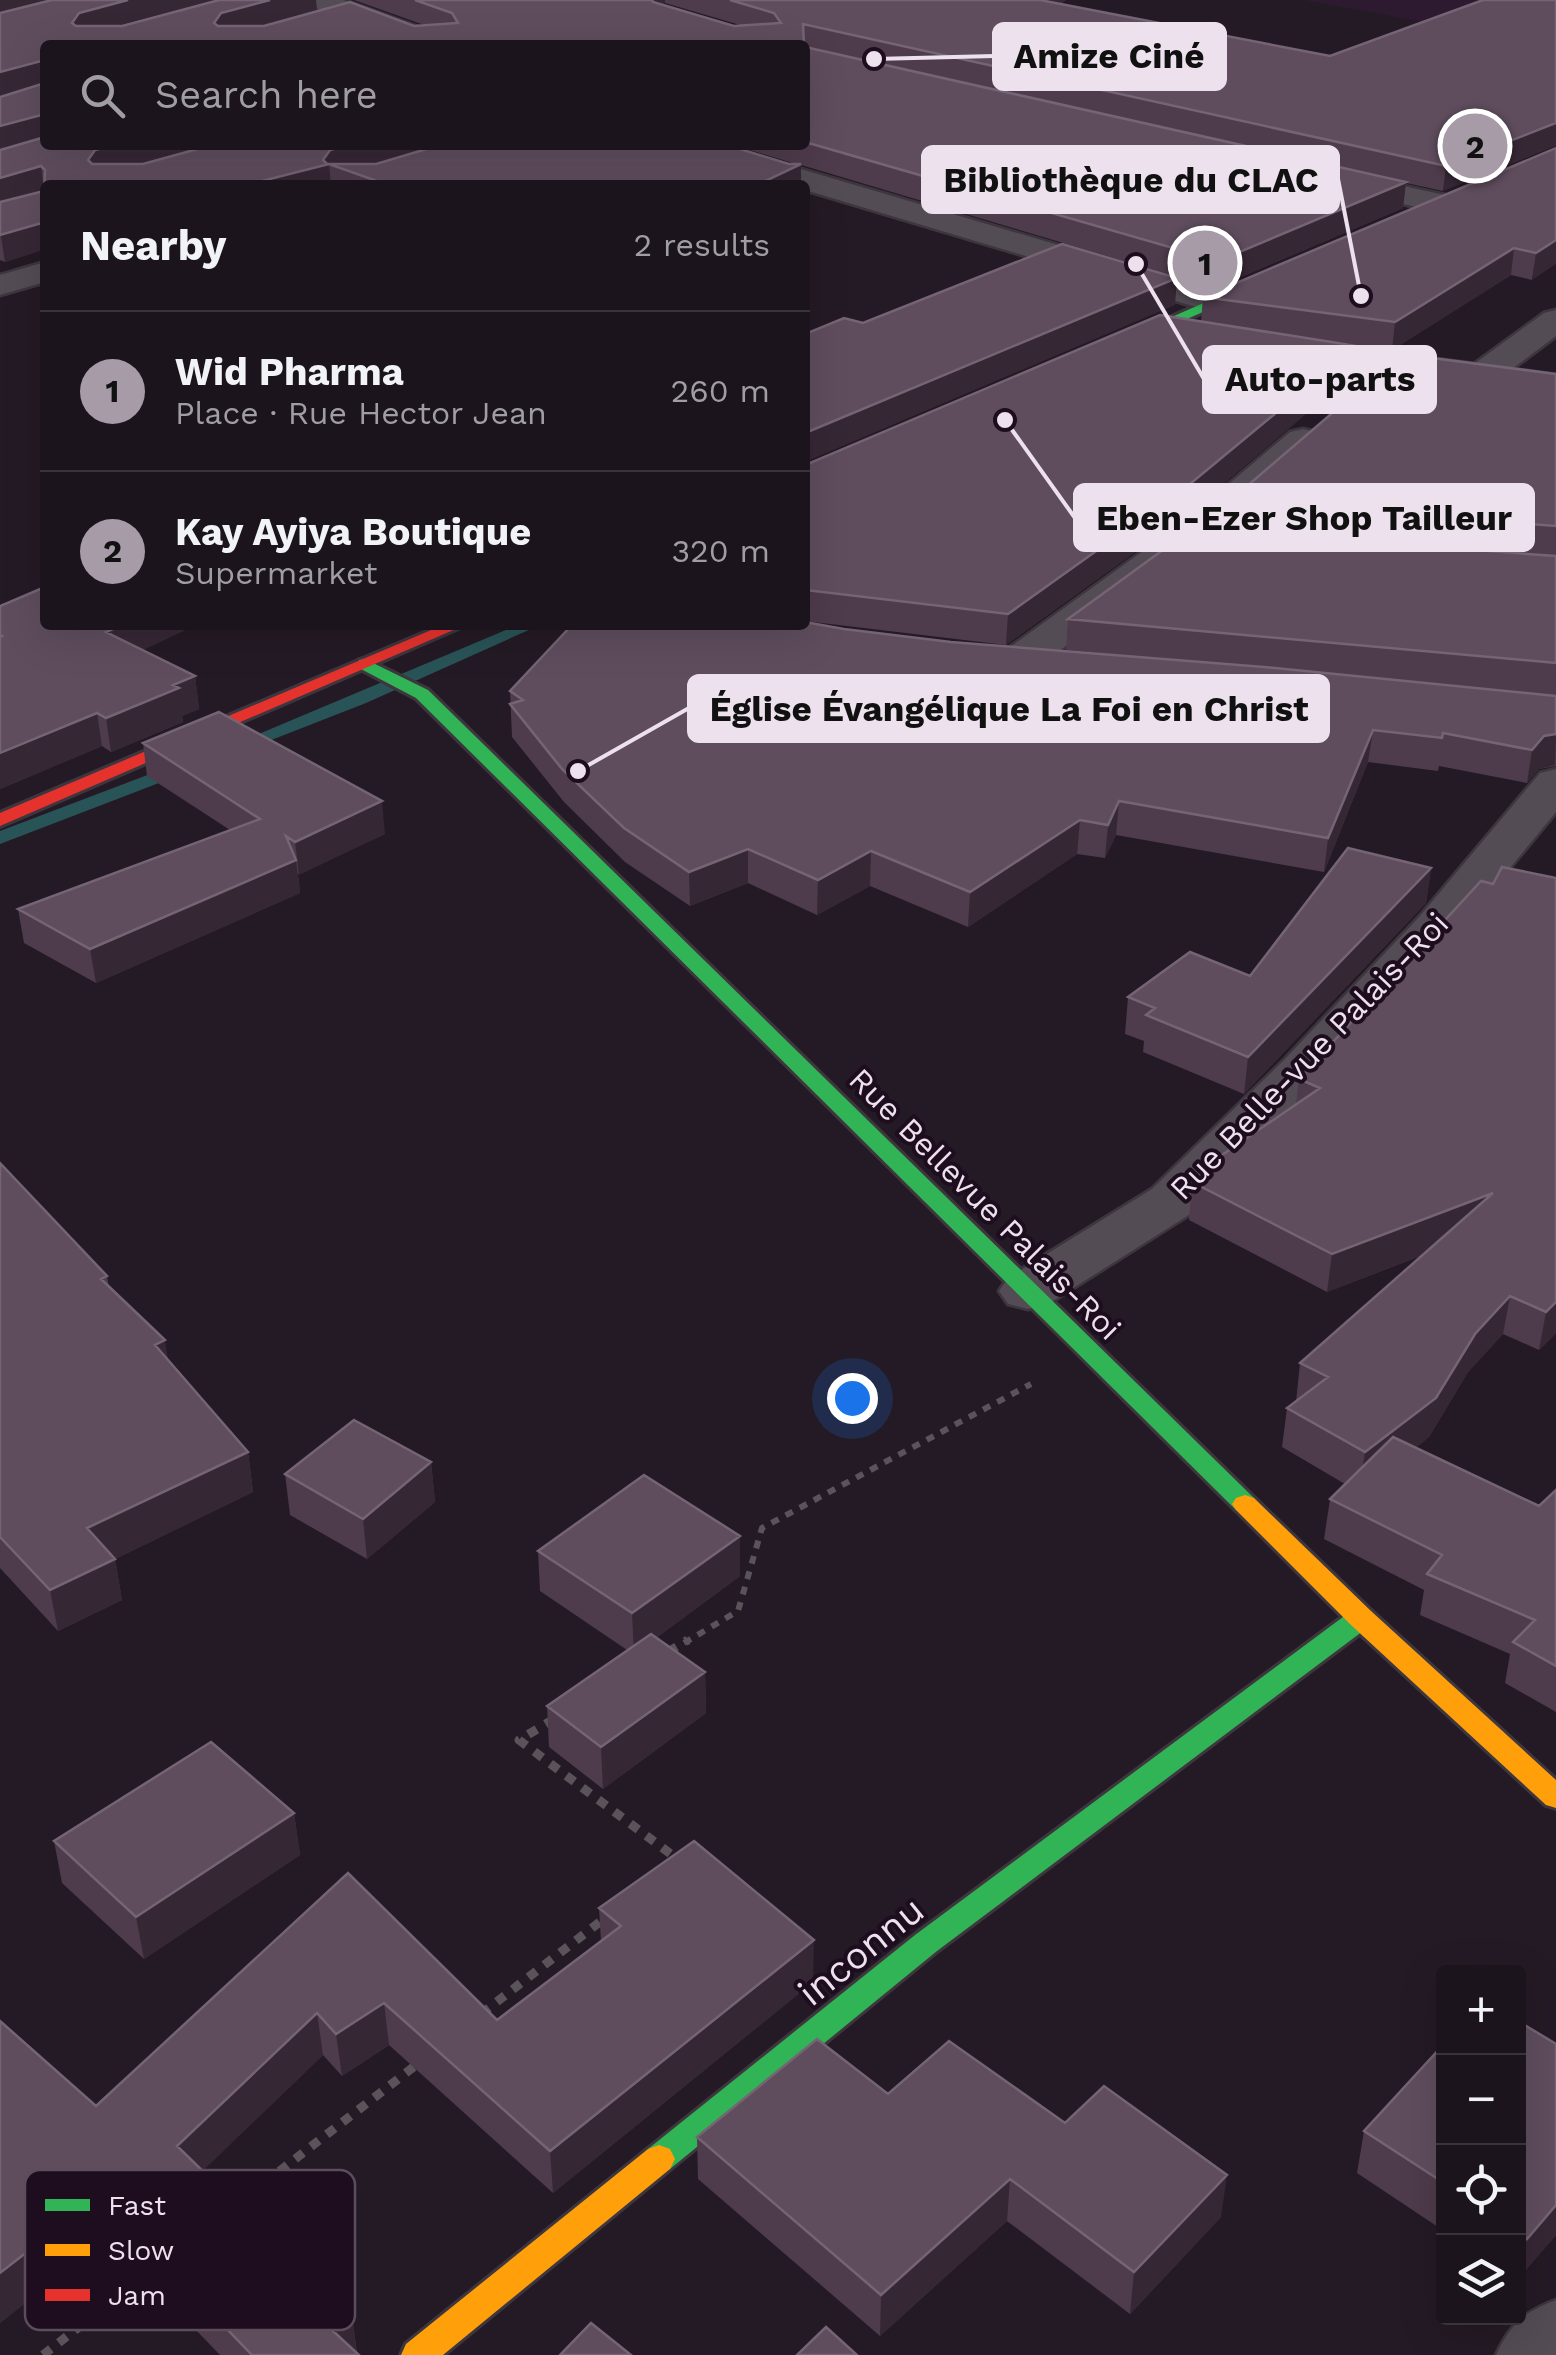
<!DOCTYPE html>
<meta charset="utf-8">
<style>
body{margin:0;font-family:"Work Sans",sans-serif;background:#241d25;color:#f1f3f6}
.controls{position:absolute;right:30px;bottom:30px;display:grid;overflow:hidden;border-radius:10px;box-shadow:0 10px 40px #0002}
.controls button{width:90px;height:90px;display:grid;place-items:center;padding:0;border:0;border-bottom:2px solid #39333b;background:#1b141c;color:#f1f3f6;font:50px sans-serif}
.you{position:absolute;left:852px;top:1398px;width:35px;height:35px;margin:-25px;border:8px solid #fff;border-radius:50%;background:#1a73e8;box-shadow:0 0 0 15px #1a73e833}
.badge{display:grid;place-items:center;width:65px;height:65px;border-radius:50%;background:#a79ba8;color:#111;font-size:32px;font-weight:700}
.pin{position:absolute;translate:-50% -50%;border:5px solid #fff;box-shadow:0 2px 10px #0006}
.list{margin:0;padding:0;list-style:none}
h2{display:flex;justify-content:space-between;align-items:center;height:130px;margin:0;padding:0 40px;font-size:42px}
h2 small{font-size:32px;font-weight:400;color:#a09ea3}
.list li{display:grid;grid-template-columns:65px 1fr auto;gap:30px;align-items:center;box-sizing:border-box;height:160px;padding:0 40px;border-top:2px solid #39333b}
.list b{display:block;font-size:38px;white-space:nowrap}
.list p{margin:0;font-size:32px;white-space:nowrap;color:#a09ea3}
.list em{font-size:32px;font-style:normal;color:#a09ea3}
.icon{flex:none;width:55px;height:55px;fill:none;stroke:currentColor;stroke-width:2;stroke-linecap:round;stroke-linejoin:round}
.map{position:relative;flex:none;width:1556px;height:2355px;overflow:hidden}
.search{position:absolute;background:#1b141c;box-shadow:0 10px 40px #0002;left:40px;top:40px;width:770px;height:110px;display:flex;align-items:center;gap:25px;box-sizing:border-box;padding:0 35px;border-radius:10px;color:#a09ea3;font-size:38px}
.panel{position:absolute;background:#1b141c;box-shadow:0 10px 40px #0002;left:40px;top:180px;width:770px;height:450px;border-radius:10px}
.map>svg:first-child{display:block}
</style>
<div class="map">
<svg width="1556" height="2355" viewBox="0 0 1556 2355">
<rect width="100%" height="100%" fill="#241a25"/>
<path fill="#2e1a30" d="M1304,0H1512L1456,28Z"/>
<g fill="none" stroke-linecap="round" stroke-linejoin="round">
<path fill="#295457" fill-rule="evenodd" d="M518,625H540L366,703L243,751L237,752L228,747Z
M179,763L185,765V773L0,844V831Z"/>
<g stroke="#3e363e" stroke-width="5">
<path id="street" d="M306,0H343L452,39L456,45H417L310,6Z
M673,145H720L1227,295L1232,302L1227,309H1203L805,190V185H790L678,151Z
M1334,171L1454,197L1458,204L1454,211L1443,213L1323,186L1319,180L1323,174Z
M45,262V282L0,295V275Z
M1556,310V336L1512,369L1556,375V397L1281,359L1269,356L1264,349L1269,342L1281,339L1474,364L1544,313Z
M1303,429L1316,432L1321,440L1316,448L1218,533L1032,671L1017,675L1002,671L996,662L1002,653L1190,517L1290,432Z
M1556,769V812L1453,937L1323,1081L1192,1213L1048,1304L1028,1309L1008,1304L999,1291L1008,1278L1152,1189L1285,1059L1419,917L1540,773Z
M1556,2300V2355H1496C1510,2324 1524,2312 1556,2300Z"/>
</g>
<g stroke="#3e363e" stroke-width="6">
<path id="fast" d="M1270,274L1277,278L1275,281L1115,350L1103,347Z
M365,659L428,690L1254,1498L1258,1504L1254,1510H1236L416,698L359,668V660Z
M1361,1609L1371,1611L1374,1618L1371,1625L937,1951L670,2169L659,2173L648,2169L643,2159L648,2149L915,1935L1351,1611Z"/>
</g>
<g stroke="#3e363e" stroke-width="6">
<path id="slow" d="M1245,1495L1254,1498L1371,1611L1556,1780V1808L1546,1805L1351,1625L1236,1510L1232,1504L1236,1498Z
M659,2145L670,2149L675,2159L670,2169L443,2355H401L406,2344L648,2149Z"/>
</g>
<g stroke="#3e363e" stroke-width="6">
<path id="jam" d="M443,625H465L0,826V813Z"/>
</g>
<path stroke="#5a535a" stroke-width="6" stroke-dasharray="8 8" stroke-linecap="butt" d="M684,1643L738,1611L762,1528L1031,1384"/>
<path stroke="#5a535a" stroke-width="9" stroke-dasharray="10 10" stroke-linecap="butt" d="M668,1652L688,1640
M554,1719L519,1740L676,1858
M481,2014L605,1918
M232,2208L420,2062
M43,2355L147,2274"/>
<use href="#street" fill="#544c55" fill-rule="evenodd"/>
<use href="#fast" fill="#30b455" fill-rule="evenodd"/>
<use href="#slow" fill="#ff9f0a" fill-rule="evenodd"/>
<use href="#jam" fill="#e5322d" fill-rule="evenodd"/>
</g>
<path fill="#4e3b4b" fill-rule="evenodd" d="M0,0L118,26L219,0H316L317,11L260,26L424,25L354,0H1066L1060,4L1330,56L1483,0L1443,191L1406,183L1403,208L1215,288L801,165V185H45V249L5,262L0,260ZM665,3L740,25L734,26L660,4ZM45,45H805V145H733L796,164H373L45,145Z
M1556,148L1532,280L1511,275L1392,350L1330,341L1354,373L1188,514L1006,645L805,621V465L1201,322L1203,297Z
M1556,374V766L1539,769L1527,783L1439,766L1438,771L1368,762L1324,872L1116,835L1105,858L1077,854L968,927L870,886L817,915L748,883L690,906L625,862L564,802L512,737L510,691L844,629L951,642L1132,656L1066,650L1068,619L1404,544L1243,517L1246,487Z
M0,606L45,625H196L142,650L195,676L199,709L182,716L183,722L111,752L102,746L0,789Z
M143,743L385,834L298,874L300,893L96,983L24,943L18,909L230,830L147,776Z
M1431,868L1426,903L1244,1094L1143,1052L1144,1041L1125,1034L1128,997L1250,976Z
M1493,884L1556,1333L1539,1350L1503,1334L1468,1372L1429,1437L1415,1448L1539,1506L1556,1490V1712L1505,1683L1510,1654L1420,1615L1424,1590L1324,1539L1330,1499L1345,1484L1282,1447L1287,1408L1296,1402L1300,1363L1423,1255L1327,1292L1189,1220L1192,1182L1296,1104L1299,1079Z
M0,1163L107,1276L109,1287L168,1360L248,1452L253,1492L115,1559L122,1600L58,1631L0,1568Z
M431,1462L435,1502L367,1559L290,1515L285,1474Z
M538,1551L740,1576L656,1638L705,1672L706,1713L603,1789L549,1747L547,1706L627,1650L540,1591Z
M294,1813L300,1855L144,1959L62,1883L54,1841Z
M348,1873L497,2020L601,1941L599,1908L813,1982L553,2193L389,2045L342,2076L323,2055L202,2171L352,2316L357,2353L359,2355H220L107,2238L0,2323V2021L96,2106Z
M1518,2021L1556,2235L1518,2279Z
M1444,2044V2231L1357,2173L1364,2131Z
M888,2094L1065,2123L1221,2217L1130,2314L1007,2221L880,2336L698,2179L697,2137Z"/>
<path fill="#362735" d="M0,0H49L0,14Z
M128,0H214L82,35L72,23L79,13Z
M270,0H316L317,11L223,35L214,23L221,13Z
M648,0H665V3L654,5Z
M1030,0H1066L1029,20Z
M41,61L44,84L0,97V72Z
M44,114L45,139L0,152V126Z
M1556,123V146L1443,191L1446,166Z
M116,145H211L98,175L88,160L95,150Z
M349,145H437L348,171L329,164L331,185H246L330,150Z
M801,164V185H757Z
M41,166L44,191L0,205V178Z
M1406,182L1403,208L1215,288L1218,261Z
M45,222V249L5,262L1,236Z
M1556,240V264L1532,280L1536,253Z
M1514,248L1511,275L1392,350L1395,322Z
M1177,278L1175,305L805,462V433Z
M1357,346L1354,373L1188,514L1006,645L1008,614Z
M122,625H196L111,665L106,632Z
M195,676L199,709L182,716L183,722L111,752L106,718L173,685Z
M97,713L102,746L0,789V753Z
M1373,730L1368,762L1324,872L1328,838Z
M1556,734L1555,765L1539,769L1527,783L1532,750L1544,736Z
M382,801L385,834L299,875L295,842Z
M1119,801L1116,835L1105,858L1108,825Z
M1080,820L1077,854L968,927L970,892Z
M748,849V883L690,906L689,872Z
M871,851L870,886L817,915L818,880Z
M296,860L300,893L96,983L90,949Z
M1431,868L1426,903L1244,1094L1248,1057Z
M1493,1193L1487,1230L1327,1292L1332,1254Z
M1510,1296L1503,1334L1468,1372L1429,1437L1359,1491L1365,1452Z
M1556,1302V1333L1539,1350L1546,1312Z
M165,1340L171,1379L155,1345Z
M248,1452L253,1492L94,1569L87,1528Z
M431,1462L435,1502L367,1559L363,1519Z
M740,1536V1576L634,1654L632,1613Z
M115,1559L122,1600L58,1631L50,1590Z
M705,1672L706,1713L603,1789L601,1747Z
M294,1813L300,1855L144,1959L136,1917Z
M814,1940L813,1982L553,2193L550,2151Z
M384,2003L389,2045L342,2076L336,2034Z
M317,2013L323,2055L185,2188L177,2146Z
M1227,2175L1221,2217L1130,2314L1134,2272Z
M1010,2179L1007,2221L880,2336L881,2295Z
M99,2196L107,2238L0,2323V2273Z
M1556,2205V2235L1518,2279L1527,2239Z
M352,2316L357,2355L333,2331Z"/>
<path fill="#5f4d5d" stroke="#756474" stroke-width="2.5" d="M52,0H128L79,13L72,23L76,26H122L219,0H270L221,13L214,23L218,26H264L350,2L414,26L458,23L452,13L415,0H652L653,2L734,26L781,23L774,13L730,0H1040L1330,56L1483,0H1556V123L1446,166L803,24L804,45H45V64L41,61L0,72V13Z
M805,47L1406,182L1218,261L805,142Z
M45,77V114L0,126V97L45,83Z
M45,137V145H116L95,150L88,160L92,164H143L212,145H349L330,150L323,160L327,164H376L440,145H727L789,164H801L757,185H388L329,164L246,185H45V222L0,235V202L44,191L45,170L41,166L0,178V150Z
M1556,148V240L1536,253L1514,248L1395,322L1203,297Z
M1062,244L1177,278L805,433V334L844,318L863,323Z
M1160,315L1357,346L1190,484L1008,614L805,590V465Z
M1401,354L1556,374V526L1408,514L1246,487Z
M1215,512L1407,545L1556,556V663L1068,619Z
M45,587V625H122L106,632L195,676L173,685L179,688L106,718L97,713L0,753V637L2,636L0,635V606Z
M805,622L844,629L951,642L1264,667L1556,696V734L1544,736L1532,750L1443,733L1442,738L1373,730L1328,838L1119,801L1108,825L1080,820L970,892L871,851L818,880L748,849L689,872L624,828L562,769L510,704L523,700L510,691L572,625H805Z
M219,712L382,801L295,842L286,836L296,860L90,949L18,909L260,819L143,743Z
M1348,848L1431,868L1248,1057L1146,1015L1155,1008L1128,997L1190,952L1250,976Z
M1502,867L1556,878V1302L1546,1312L1510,1296L1475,1334L1436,1398L1365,1452L1287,1408L1328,1377L1300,1363L1493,1193L1332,1254L1192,1182L1222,1155L1320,1088L1299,1079L1481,881L1493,884Z
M0,1163L107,1276L101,1279L165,1340L155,1345L248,1452L87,1528L115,1559L50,1590L0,1537Z
M354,1420L431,1462L363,1519L285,1474Z
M1393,1437L1539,1506L1556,1490V1666L1513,1642L1535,1620L1427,1574L1442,1555L1330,1499Z
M644,1475L740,1536L632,1613L538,1551Z
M651,1634L705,1672L601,1747L547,1706Z
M211,1742L294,1813L136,1917L54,1841Z
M694,1841L814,1940L550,2151L384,2003L336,2034L317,2013L177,2146L352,2316L333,2331L359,2355H252L99,2196L0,2273V2021L96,2106L348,1873L497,2020L621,1926L599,1908Z
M1518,2021L1556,2044V2205L1527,2239L1518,2233Z
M817,2039L888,2094L949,2041L1065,2123L1104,2086L1227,2175L1134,2272L1010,2179L881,2295L697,2137Z
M1444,2044V2183L1364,2131Z
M591,2323L631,2355H560Z
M826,2327L857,2355H797Z"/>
<g text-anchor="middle" stroke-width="8" stroke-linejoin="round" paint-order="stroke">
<g font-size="32" fill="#ede1ee" stroke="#1e0d1f">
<text transform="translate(1309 1056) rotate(-46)" y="11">Rue Belle-vue Palais-Roi</text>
<text transform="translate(985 1204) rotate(45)" y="11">Rue Bellevue Palais-Roi</text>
</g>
<g font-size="38" fill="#ede1ee" stroke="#1e0d1f">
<text transform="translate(861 1951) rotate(-39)" y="13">inconnu</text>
</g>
</g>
<rect x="25" y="2170" width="330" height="160" rx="15" fill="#1e0d1f" stroke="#5c4d5d" stroke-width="2.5"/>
<rect x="45" y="2199" width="45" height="12" fill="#30b455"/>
<rect x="45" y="2244" width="45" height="12" fill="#ff9f0a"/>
<rect x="45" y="2289" width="45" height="12" fill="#e5322d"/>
<g font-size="28" fill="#ede1ee">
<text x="108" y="2215">Fast</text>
<text x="108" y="2260">Slow</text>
<text x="108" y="2305">Jam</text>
</g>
<path fill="none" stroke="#ede1ee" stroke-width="4" d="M874 59L994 56M1361 296L1338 179M1136 264L1204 379M1005 420L1075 518M578 771L689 708"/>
<g fill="#ede1ee" stroke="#1e0d1f" stroke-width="4">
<circle cx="874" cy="59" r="10"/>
<circle cx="1361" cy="296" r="10"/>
<circle cx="1136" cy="264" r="10"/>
<circle cx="1005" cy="420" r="10"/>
<circle cx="578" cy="771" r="10"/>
</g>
<g fill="#ede1ee" stroke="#ede1ee" stroke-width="4">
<rect x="994" y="24" width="231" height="65" rx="10"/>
<rect x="923" y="147" width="415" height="65" rx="10"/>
<rect x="1204" y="347" width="231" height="65" rx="10"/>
<rect x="1075" y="485" width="458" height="65" rx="10"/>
<rect x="689" y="676" width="639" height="65" rx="10"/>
</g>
<g font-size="35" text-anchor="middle" font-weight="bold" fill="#111">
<text x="1109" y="68">Amize Ciné</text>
<text x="1131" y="192">Bibliothèque du CLAC</text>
<text x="1320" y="391">Auto-parts</text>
<text x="1304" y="530">Eben-Ezer Shop Tailleur</text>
<text x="1009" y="721">Église Évangélique La Foi en Christ</text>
</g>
</svg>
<div class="controls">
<button>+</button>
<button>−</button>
<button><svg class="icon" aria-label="locate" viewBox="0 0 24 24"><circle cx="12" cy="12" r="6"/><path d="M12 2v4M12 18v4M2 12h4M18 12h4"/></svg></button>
<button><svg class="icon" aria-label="layers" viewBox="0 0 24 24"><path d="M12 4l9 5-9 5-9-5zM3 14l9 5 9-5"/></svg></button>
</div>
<div class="you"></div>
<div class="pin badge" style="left:1205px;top:263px">1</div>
<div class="pin badge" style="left:1475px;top:146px">2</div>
<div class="search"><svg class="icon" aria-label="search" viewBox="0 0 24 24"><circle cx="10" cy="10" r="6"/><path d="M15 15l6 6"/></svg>Search here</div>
<section class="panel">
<h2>Nearby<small>2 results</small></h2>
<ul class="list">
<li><span class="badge">1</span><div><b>Wid Pharma</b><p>Place · Rue Hector Jean</p></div><em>260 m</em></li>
<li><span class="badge">2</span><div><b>Kay Ayiya Boutique</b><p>Supermarket</p></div><em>320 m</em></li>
</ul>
</section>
</div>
